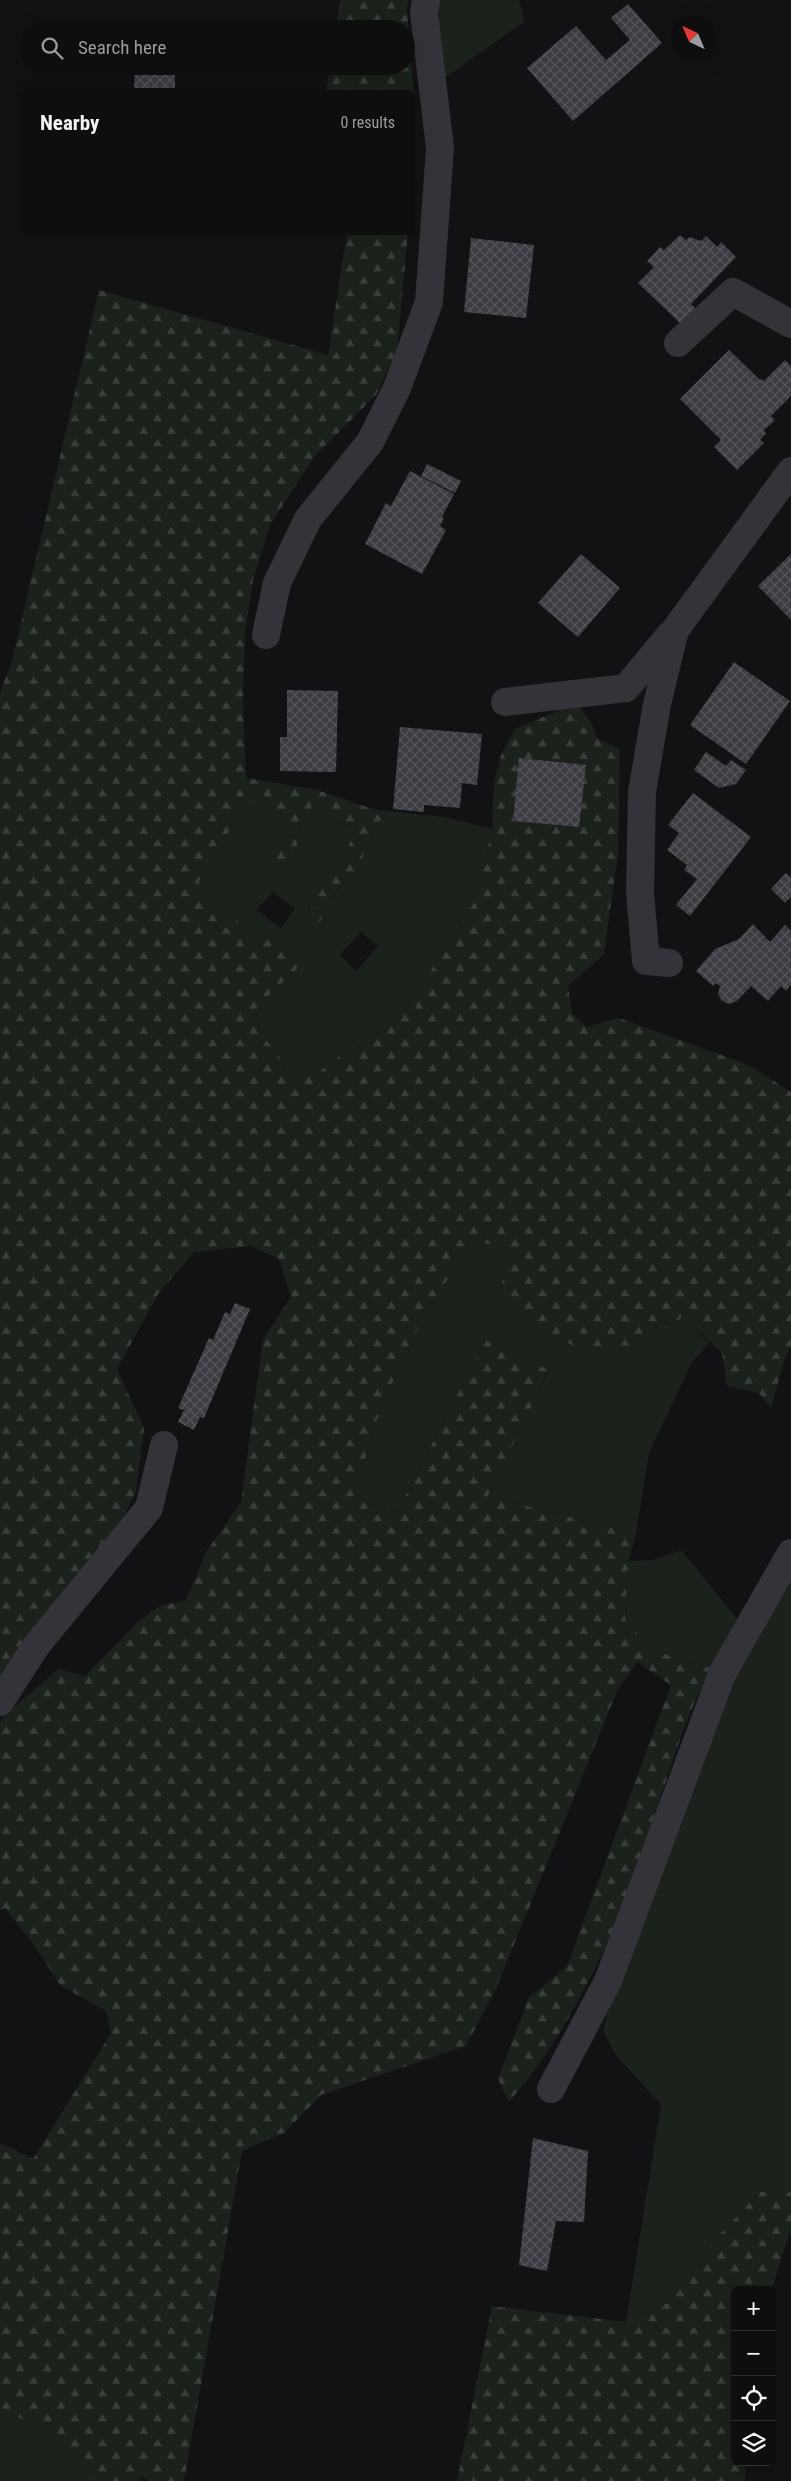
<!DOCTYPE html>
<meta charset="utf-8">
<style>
body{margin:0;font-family:"Roboto Condensed",sans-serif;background:#1c1c1d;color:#f1f3f6}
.controls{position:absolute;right:15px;bottom:15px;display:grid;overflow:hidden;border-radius:8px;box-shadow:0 5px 20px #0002}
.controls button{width:45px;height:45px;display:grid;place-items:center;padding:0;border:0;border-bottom:1px solid #2e2e2f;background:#0e0e0f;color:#f1f3f6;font:25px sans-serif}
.compass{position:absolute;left:671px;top:15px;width:45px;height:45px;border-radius:50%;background:#0e0e0f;box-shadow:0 5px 20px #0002;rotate:316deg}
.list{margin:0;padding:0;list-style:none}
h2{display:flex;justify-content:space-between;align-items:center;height:65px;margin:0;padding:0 20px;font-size:21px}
h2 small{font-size:16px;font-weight:400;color:#9b9c9e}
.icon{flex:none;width:28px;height:28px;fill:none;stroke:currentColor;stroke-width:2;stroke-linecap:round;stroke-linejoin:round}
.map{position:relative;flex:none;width:791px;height:2481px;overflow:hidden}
.search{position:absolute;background:#0e0e0f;box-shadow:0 5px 20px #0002;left:20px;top:20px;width:395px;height:55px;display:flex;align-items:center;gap:12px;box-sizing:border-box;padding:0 18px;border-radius:28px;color:#9b9c9e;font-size:19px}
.panel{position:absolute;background:#0e0e0f;box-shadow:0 5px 20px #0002;left:20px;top:90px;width:395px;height:145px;border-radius:8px}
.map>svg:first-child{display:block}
</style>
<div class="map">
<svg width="791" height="2481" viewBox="0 0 791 2481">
<defs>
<pattern id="forest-firs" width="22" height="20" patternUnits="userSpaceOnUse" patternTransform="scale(1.25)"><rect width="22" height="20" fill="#1a221b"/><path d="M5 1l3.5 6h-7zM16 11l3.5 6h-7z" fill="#383f3a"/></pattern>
<pattern id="building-cross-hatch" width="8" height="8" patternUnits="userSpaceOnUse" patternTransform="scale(1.25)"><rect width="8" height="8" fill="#3c3c42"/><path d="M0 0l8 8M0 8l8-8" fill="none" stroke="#55555b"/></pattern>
</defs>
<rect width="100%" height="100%" fill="#121214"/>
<path fill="#1a221b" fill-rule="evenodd" d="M439,0H519L524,22L443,79L439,49Z
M241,797L281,813L290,842L268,862L294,857L302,822L311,807L321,812L329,821L357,827C346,860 308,892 308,926L348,878L361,870C362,848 375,829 387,811L445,817L492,829L477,898L412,1000L315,1075L288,1077L278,1054L253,1025L258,1006L301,965L281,939L259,941L229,912L204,898L199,881L223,847ZM273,892L295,909L281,928L256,910ZM361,932L378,946L356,971L340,955Z
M468,1244H507L500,1301L639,1345L683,1317L709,1343L691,1364L649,1453L636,1534L487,1496L549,1371L485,1340L398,1511L353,1500L376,1422L407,1347Z
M681,1550L740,1622L712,1668L677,1659L648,1646L625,1619L628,1561L653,1560Z
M791,1572V2192H760L714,2240L670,2302L626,2322L661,2105L616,2055L603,2031L612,1998L708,1728Z
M0,2410C36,2419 68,2454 92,2481H0Z"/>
<path fill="url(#forest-firs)" d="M340,0H408L407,10L414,98L413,177L412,92H326L330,66H406V29H336Z
M347,233H408L397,350L376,395L314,457L270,525L253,580L245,633L243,701L246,778L317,790L373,809L387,811C375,829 362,847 361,870C342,882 324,901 320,924L307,926C311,888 345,862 357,827L329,821L321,812L311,807L302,822L294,857L280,868L267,863L290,842L281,813L241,798L223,847L199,881L204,898L229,912L259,941L281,939L294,949L301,965L258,1006L253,1025L278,1054L288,1077L315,1075L412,1000L477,898L492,829L494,783L501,755L515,729L576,703L591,722L597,738L620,749L618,854L604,954L568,986L572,1014L587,1027L619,1018L749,1065L791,1092V1346L783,1364L771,1408L759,1393L727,1386L722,1353L683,1317L639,1345L575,1347L500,1301L507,1244H468L407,1348L376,1422L353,1500L398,1511L485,1340L549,1370L488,1496L636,1534L628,1561L625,1619L648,1646L677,1659L712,1668C681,1723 665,1787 645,1846C614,1936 572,2029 509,2102L498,2079L529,1997L567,1966L671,1685L637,1662L618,1689L495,1991L466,2046L321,2095L284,2133L242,2151L184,2481H149L142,2476L138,2481H92C68,2454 36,2420 0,2410V2143L33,2159L111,2033L106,2011L60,1985L34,1945L5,1908L0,1911V1722L5,1715L58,1669L85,1676L138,1622L161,1605L186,1601L206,1552L241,1502L263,1339L291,1297L279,1259L251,1246L194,1252L158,1294L117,1369L144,1428L136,1492L120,1524L0,1689V693L12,661L99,290L328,355Z
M760,2192H791V2229L771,2290H735V2462H745V2481H457L492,2306L626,2322L670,2302L714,2240Z"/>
<path fill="url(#building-cross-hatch)" d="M628,4L662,43L573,121L527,68L576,26L606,60L630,40L611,18Z
M135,66H175V88H134Z
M680,235L686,240L690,237L701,241L706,236L717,247L721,242L736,257L691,304L695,308L681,324L638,283L654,267L647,261L660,247L664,250Z
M471,238L534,245L526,318L464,312Z
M729,350L760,380L762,379L764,381L785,360L791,366V396L771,416L775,420L764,430L766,433L760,440L764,443L737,470L714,447L721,440L680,399Z
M427,464L461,481L455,493L421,476Z
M410,471L454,494L442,517L444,518L440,526L446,530L422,574L365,544L386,503L391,506Z
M581,554L620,588L578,637L538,603Z
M791,554V620L758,586Z
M734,662L790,701L746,764L690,725Z
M287,690L338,691L336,772L280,771V737H287Z
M400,727L482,734L477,785L462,783L460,808L424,805V812L393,809Z
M706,752L726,766L731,760L746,770L736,784L719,788L694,770Z
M519,758L586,765L579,827L513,821Z
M693,793L751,837L690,916L676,905L697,879L684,870L687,865L667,850L679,833L668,825Z
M786,873L791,877V897L785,903L771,889Z
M753,924L770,942L785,925L791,931V985L786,991L781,986L768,1001L751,986L737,1001L729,1004L722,1001L718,994L720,986L716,983L713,986L696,971L715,949L739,939Z
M235,1303L250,1309L204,1418L200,1417L194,1430L178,1422L184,1410L178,1408L209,1338L213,1340L225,1312L230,1314Z
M533,2138L588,2151L584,2222L556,2221L547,2271L519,2265Z"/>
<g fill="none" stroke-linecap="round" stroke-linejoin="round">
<path stroke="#333339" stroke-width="28" d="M678,343L733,292L791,324
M266,635L277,583L308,519L370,442L397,388L429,302L440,148L424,13L426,0
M505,702L626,688L670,635
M669,963L646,961L640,893L642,792L657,704L675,630L791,471
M0,1702L36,1646L149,1508L164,1445
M551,2089L608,1981L722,1674L791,1553"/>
</g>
</svg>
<div class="controls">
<button>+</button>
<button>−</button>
<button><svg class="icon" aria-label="locate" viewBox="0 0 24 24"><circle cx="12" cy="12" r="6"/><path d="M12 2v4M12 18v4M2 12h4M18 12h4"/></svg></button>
<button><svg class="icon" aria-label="layers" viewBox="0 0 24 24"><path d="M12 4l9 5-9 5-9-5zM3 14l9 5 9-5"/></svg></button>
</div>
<svg class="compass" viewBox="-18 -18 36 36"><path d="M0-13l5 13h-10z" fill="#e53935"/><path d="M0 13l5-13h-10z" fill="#9b9c9e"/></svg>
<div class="search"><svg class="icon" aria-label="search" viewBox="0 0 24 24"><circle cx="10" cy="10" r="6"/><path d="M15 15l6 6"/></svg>Search here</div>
<section class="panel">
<h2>Nearby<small>0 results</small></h2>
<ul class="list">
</ul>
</section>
</div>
